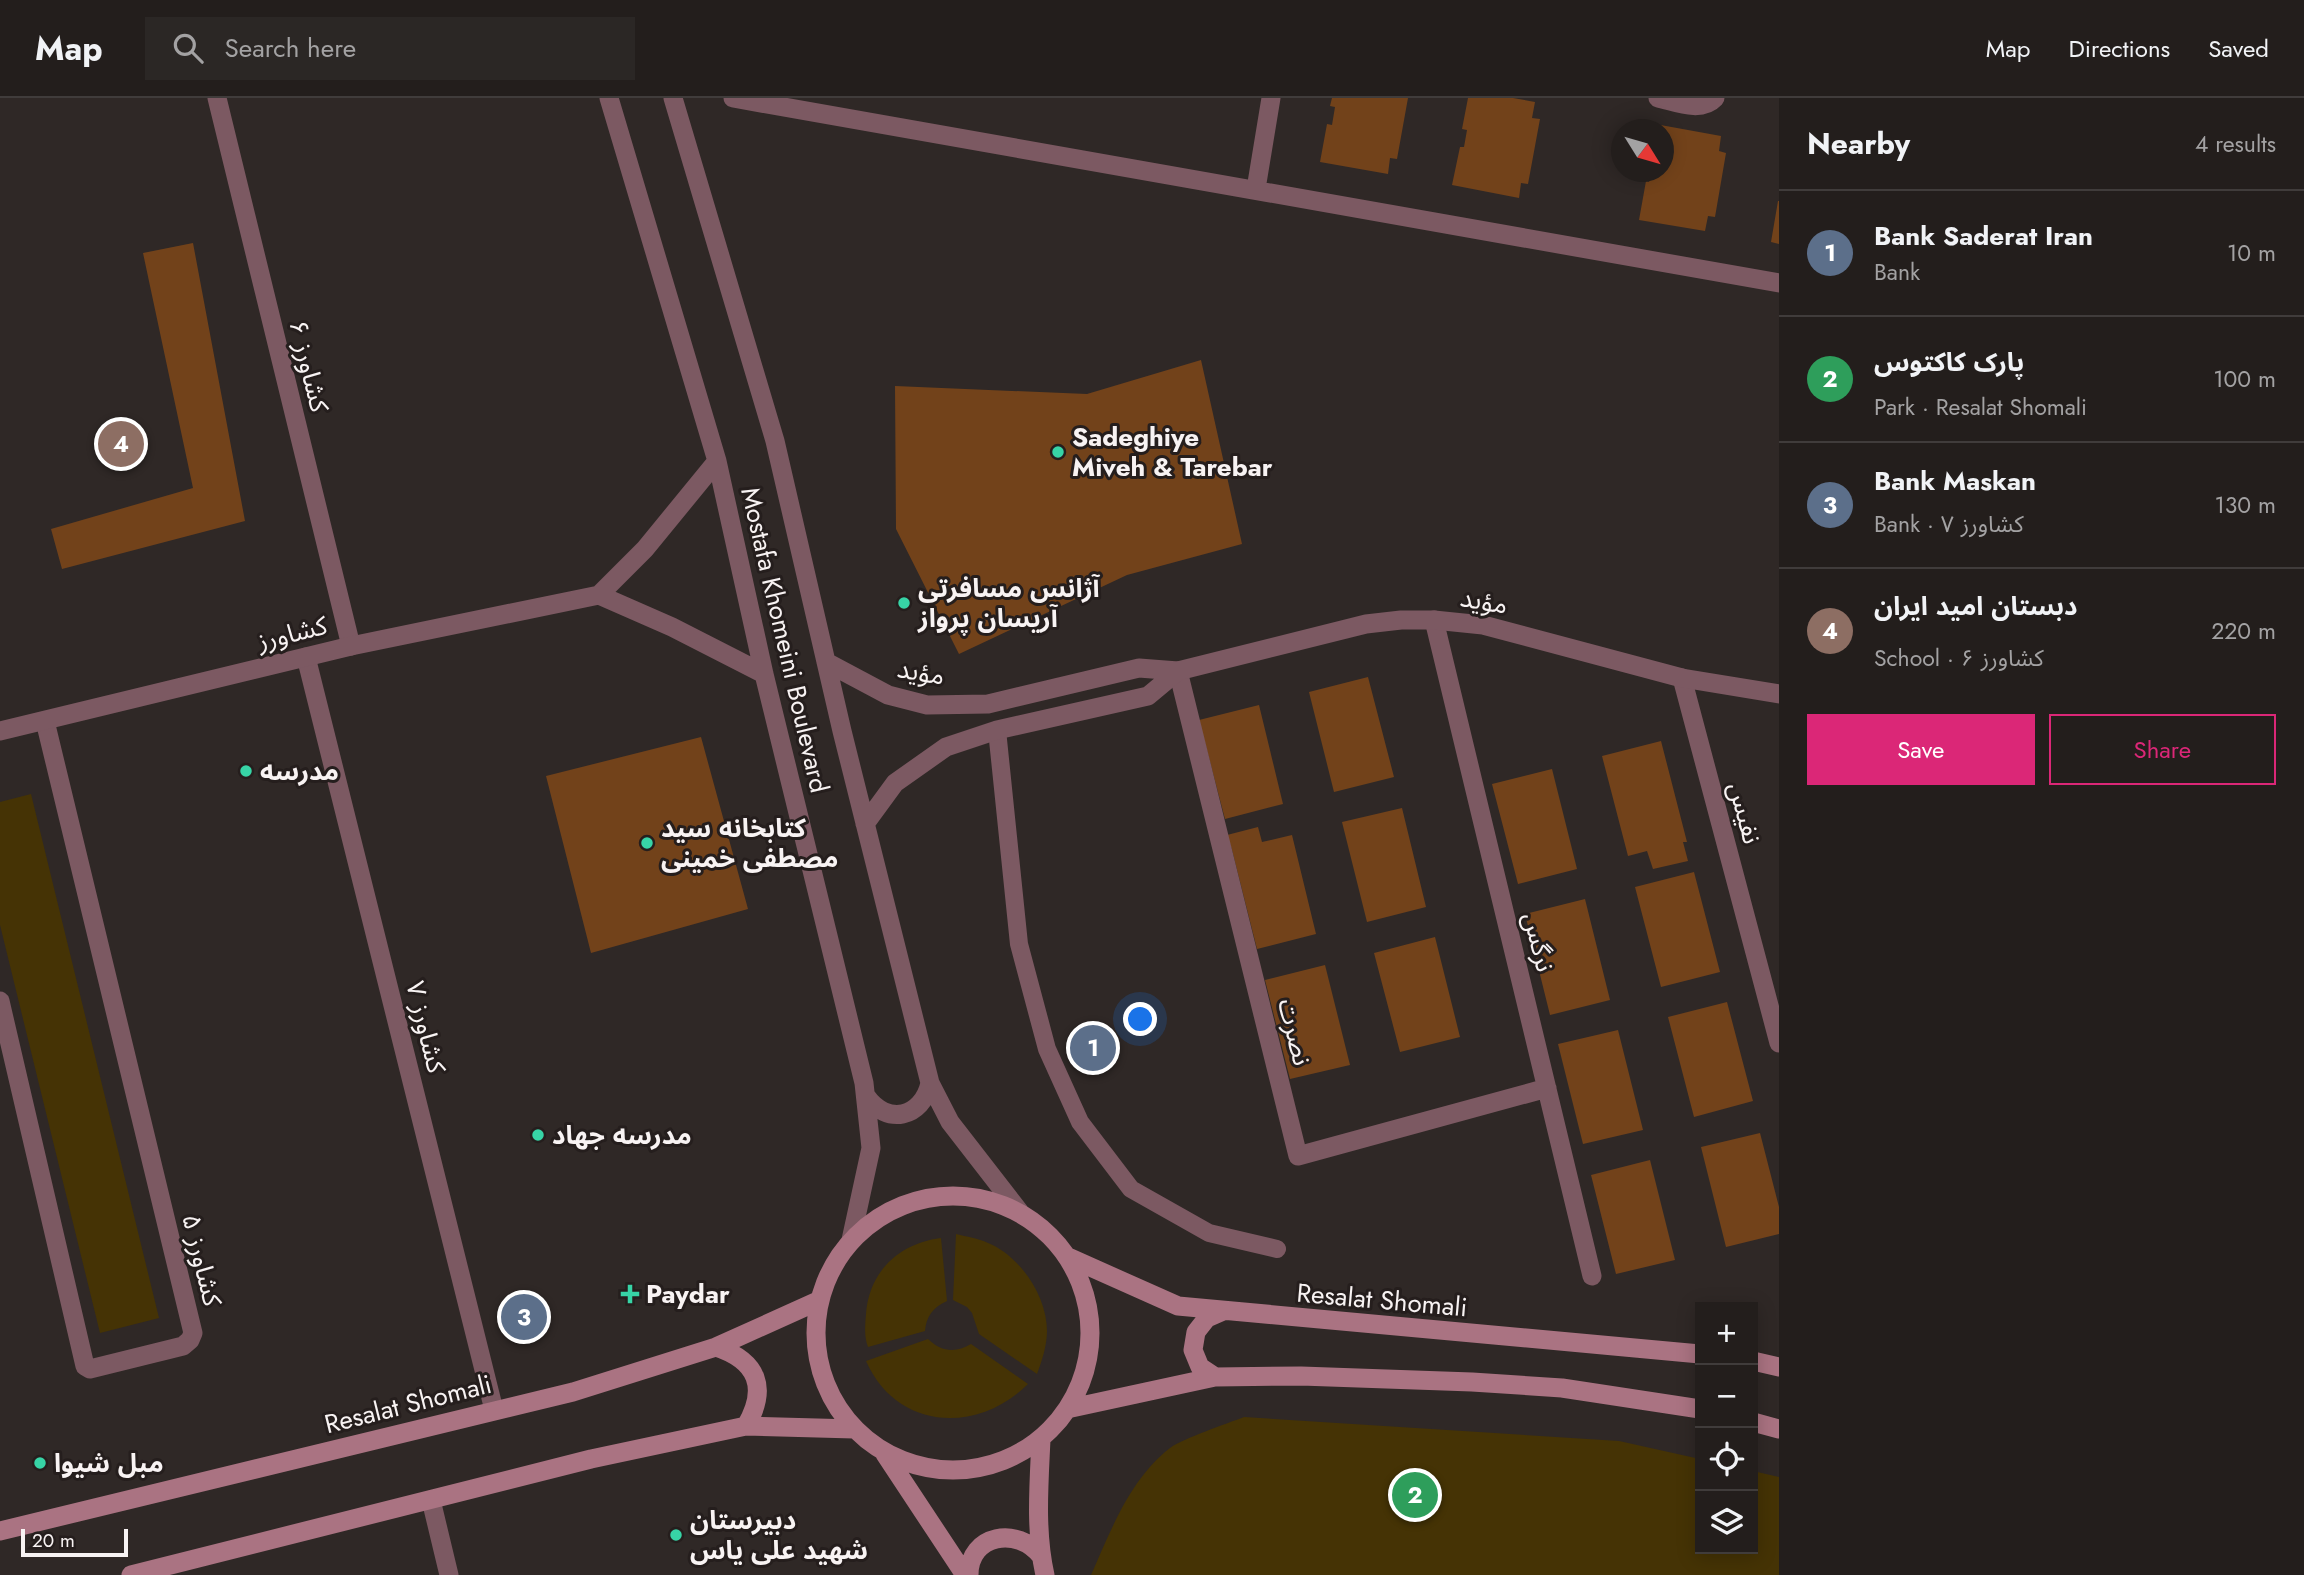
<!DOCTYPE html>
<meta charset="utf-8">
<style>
body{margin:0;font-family:Jost,"Noto Sans Arabic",sans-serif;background:#2b2725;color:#f1f3f6}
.controls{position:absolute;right:21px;bottom:21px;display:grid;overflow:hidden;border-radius:0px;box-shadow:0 4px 18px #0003}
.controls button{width:63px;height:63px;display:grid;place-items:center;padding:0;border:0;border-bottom:2px solid #403c3b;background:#231e1c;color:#f1f3f6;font:35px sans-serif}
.compass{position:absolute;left:1611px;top:21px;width:63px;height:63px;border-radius:50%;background:#231e1c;box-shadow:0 4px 18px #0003;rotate:127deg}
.scale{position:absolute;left:21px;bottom:18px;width:107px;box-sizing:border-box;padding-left:7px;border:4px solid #f8f3f3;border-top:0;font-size:19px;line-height:24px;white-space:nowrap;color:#f8f3f3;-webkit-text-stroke:5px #251e1d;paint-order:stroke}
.you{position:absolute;left:1141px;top:922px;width:24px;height:24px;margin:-18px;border:5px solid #fff;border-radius:50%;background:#1a73e8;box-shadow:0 0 0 10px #1a73e833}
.badge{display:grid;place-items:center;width:46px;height:46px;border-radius:50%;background:#db2777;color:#fff;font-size:23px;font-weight:700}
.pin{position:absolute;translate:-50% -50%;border:4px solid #fff;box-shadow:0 2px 7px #0006}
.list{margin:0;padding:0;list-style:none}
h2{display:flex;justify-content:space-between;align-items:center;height:91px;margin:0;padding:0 28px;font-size:30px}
h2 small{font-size:23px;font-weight:400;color:#a3a2a3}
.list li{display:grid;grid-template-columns:46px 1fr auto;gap:21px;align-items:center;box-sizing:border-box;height:126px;padding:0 28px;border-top:2px solid #403c3b}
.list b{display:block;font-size:26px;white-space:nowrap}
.list p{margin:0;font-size:23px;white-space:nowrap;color:#a3a2a3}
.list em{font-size:23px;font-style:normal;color:#a3a2a3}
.actions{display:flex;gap:14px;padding:21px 28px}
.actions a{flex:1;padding:16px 0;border:2px solid #db2777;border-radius:0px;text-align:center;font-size:24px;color:#db2777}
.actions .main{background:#db2777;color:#fff}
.icon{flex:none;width:38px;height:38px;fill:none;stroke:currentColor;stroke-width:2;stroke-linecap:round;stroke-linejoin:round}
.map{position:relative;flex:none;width:1779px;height:1477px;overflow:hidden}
header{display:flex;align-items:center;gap:42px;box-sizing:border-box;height:98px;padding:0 35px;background:#231e1c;border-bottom:2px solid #403c3b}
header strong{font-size:33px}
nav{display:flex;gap:38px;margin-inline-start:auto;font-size:24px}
.search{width:490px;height:63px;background:#2b2725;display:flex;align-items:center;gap:18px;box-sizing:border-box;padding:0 24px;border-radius:0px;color:#a3a2a3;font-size:26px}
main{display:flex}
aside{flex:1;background:#231e1c}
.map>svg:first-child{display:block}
</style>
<header>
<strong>Map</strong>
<div class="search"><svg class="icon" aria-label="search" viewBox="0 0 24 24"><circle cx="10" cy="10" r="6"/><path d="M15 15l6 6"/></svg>Search here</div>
<nav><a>Map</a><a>Directions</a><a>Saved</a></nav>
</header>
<main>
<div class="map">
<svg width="1779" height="1477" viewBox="0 0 1779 1477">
<rect width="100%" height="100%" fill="#2f2826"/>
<path fill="#453305" d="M31,696L159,1220L100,1235L0,827V704Z
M956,1136C967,1139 978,1140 988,1145C1020,1158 1047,1198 1047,1233C1047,1247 1042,1263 1037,1276L979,1236L972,1215L967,1209L953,1202Z
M941,1140L947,1203C933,1209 926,1219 925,1233L868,1249C864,1239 865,1227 866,1216C869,1173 900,1145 941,1140Z
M928,1241C941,1254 956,1255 971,1246L1028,1286C978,1336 897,1333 866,1263Z
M1244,1319L1619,1343L1700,1361V1451H1753V1373L1779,1379V1477H1091C1111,1432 1130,1381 1170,1350C1184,1340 1226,1326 1244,1319Z"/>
<path fill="#72421a" d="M1332,0H1408L1397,61L1390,60L1388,76L1320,64L1327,26L1332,27L1335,9L1330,8Z
M1468,0H1513L1535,4L1532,20L1540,21L1528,86L1521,85L1519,100L1452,87L1460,49H1464L1467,32L1462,31Z
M1655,26L1721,38L1719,53L1726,55L1715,119L1708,118L1705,133L1639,122L1646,83L1649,84L1652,74H1664V32H1654Z
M1778,103H1779V146L1771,144Z
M193,145L245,423L62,471L51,431L193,390L143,155Z
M1201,262L1242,446L1127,477L959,556L896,431L895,288L1087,296Z
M1368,579L1394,679L1334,694L1309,594Z
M1259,607L1283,706L1225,721L1199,622Z
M701,639L748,811L591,855L546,678Z
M1661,643L1687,744H1683L1688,763L1653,771L1647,753L1628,758L1602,658Z
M1552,671L1577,771L1518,786L1492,686Z
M1402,710L1426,809L1367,824L1342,724Z
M1258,729L1262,744L1292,737L1316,836L1257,851L1232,752L1227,737Z
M1694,774L1720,874L1661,889L1635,789Z
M1585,801L1610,902L1550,917L1525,816Z
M1435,839L1460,939L1400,954L1374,855Z
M1325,867L1350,967L1290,981L1265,882Z
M1727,904L1753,1003L1694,1019L1668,919Z
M1618,932L1643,1032L1583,1046L1558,946Z
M1760,1035L1779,1109V1136L1726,1149L1701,1049Z
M1650,1062L1675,1162L1616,1176L1591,1077Z"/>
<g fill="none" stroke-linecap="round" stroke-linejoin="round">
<path stroke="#7c5962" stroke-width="18" d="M997,632L1019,846L1047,951L1080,1024L1131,1091L1209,1135L1277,1151"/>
<path stroke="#7c5962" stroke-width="19" d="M217,0L351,548
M733,0L1779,185
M1658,0C1676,4 1701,15 1715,0
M1256,91L1271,0
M1434,522L1592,1178
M306,559L494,1312
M1178,573L1298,1058L1547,990
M1682,580L1779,945
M0,903L85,1268L90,1271L183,1248L190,1242L193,1235L45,623
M431,1402L449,1477"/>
<path stroke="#7c5962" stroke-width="19" d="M609,0L717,363L764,576L864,985L871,1050L851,1142
M673,0L775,343L842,633L930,985L950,1024L1019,1113
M599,497L672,529L764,576
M826,564L888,597L927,607L988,606L1139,570L1178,573L1366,526L1401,522H1434L1483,527L1682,580L1779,596
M0,633L351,548L599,497L645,451L717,363
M865,726L895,685L946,649L997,632L1148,598L1178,573
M866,998C887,1028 922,1020 930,985"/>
<path stroke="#aa7382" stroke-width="19" d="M816 1235a137 137 0 1 1 274 0a137 137 0 1 1-274 0Z
M1068,1159L1178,1208L1700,1256
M716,1249C758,1263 768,1290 746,1328
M1753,1263L1779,1269
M1215,1279L1200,1269L1193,1252L1196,1234L1207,1220L1223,1213
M1067,1311L1215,1279L1301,1278L1472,1284L1562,1290L1700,1311
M1753,1324L1779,1331
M1041,1341C1039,1386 1035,1433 1045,1477
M885,1356L965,1477
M0,1433L573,1294L716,1249L818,1203
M131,1477L591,1361L746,1328L854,1331
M969,1477C969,1436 1018,1428 1041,1458"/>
</g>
<g fill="#37d4a6" stroke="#251e1d" stroke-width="2.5">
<circle cx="1058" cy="354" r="7"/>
<circle cx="904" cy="505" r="7"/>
<circle cx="246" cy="673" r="7"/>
<circle cx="647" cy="745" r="7"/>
<circle cx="538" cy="1037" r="7"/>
<path d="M626.5 1185.5h7v7h7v7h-7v7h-7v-7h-7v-7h7z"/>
<circle cx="40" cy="1365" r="7"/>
<circle cx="676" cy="1437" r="7"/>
</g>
<g text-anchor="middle" stroke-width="6" stroke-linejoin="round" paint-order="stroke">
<g font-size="26" fill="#f8f3f3" stroke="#251e1d">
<text transform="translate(309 268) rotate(76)" y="9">کشاورز ۶</text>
<text transform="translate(1484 503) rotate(10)" y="9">مؤید</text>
<text transform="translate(292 535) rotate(-14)" y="9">کشاورز</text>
<text transform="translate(785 542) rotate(77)" y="9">Mostafa Khomeini Boulevard</text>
<text transform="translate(921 574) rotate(10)" y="9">مؤید</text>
<text transform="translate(1745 715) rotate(75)" y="9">نفیس</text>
<text transform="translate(1539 844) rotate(76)" y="9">نرگس</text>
<text transform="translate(426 929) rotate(76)" y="9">کشاورز ۷</text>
<text transform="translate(1295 934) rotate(76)" y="9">نصرت</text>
<text transform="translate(202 1162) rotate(76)" y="9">کشاورز ۵</text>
<text transform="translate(1382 1202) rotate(5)" y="9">Resalat Shomali</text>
<text transform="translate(408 1306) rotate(-14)" y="9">Resalat Shomali</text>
</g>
<g font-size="26" font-weight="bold" fill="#f8f3f3" stroke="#251e1d" text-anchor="start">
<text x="1072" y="348">Sadeghiye<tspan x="1072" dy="30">Miveh &amp; Tarebar</tspan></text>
<text x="918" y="499">آژانس مسافرتی<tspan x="918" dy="30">آریسان پرواز</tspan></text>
<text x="260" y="682">مدرسه</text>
<text x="661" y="739">کتابخانه سید<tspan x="661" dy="30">مصطفی خمینی</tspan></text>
<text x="552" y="1046">مدرسه جهاد</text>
<text x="646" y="1205">Paydar</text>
<text x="54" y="1374">مبل شیوا</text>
<text x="690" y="1431">دبیرستان<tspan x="690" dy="30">شهید علی یاس</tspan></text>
</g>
</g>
</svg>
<div class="controls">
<button>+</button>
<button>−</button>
<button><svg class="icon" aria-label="locate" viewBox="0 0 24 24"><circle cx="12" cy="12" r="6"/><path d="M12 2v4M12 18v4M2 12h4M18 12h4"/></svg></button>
<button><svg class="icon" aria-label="layers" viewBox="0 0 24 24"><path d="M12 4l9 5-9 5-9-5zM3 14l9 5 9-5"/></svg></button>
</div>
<svg class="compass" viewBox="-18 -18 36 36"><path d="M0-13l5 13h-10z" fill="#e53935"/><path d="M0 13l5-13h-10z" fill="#a3a2a3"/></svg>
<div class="scale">20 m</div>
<div class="you"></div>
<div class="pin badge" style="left:1093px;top:950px;background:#5c6f8a">1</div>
<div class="pin badge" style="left:1415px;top:1397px;background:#2e9e5b">2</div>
<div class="pin badge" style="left:524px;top:1219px;background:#5c6f8a">3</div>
<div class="pin badge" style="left:121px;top:346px;background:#8d6e63">4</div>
</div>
<aside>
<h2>Nearby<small>4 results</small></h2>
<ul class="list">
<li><span class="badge" style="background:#5c6f8a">1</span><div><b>Bank Saderat Iran</b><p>Bank</p></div><em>10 m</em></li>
<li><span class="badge" style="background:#2e9e5b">2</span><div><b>پارک کاکتوس</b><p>Park · Resalat Shomali</p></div><em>100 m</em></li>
<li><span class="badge" style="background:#5c6f8a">3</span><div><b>Bank Maskan</b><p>Bank · کشاورز ۷</p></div><em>130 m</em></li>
<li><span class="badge" style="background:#8d6e63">4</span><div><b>دبستان امید ایران</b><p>School · کشاورز ۶</p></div><em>220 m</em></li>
</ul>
<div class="actions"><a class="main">Save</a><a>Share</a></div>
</aside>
</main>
